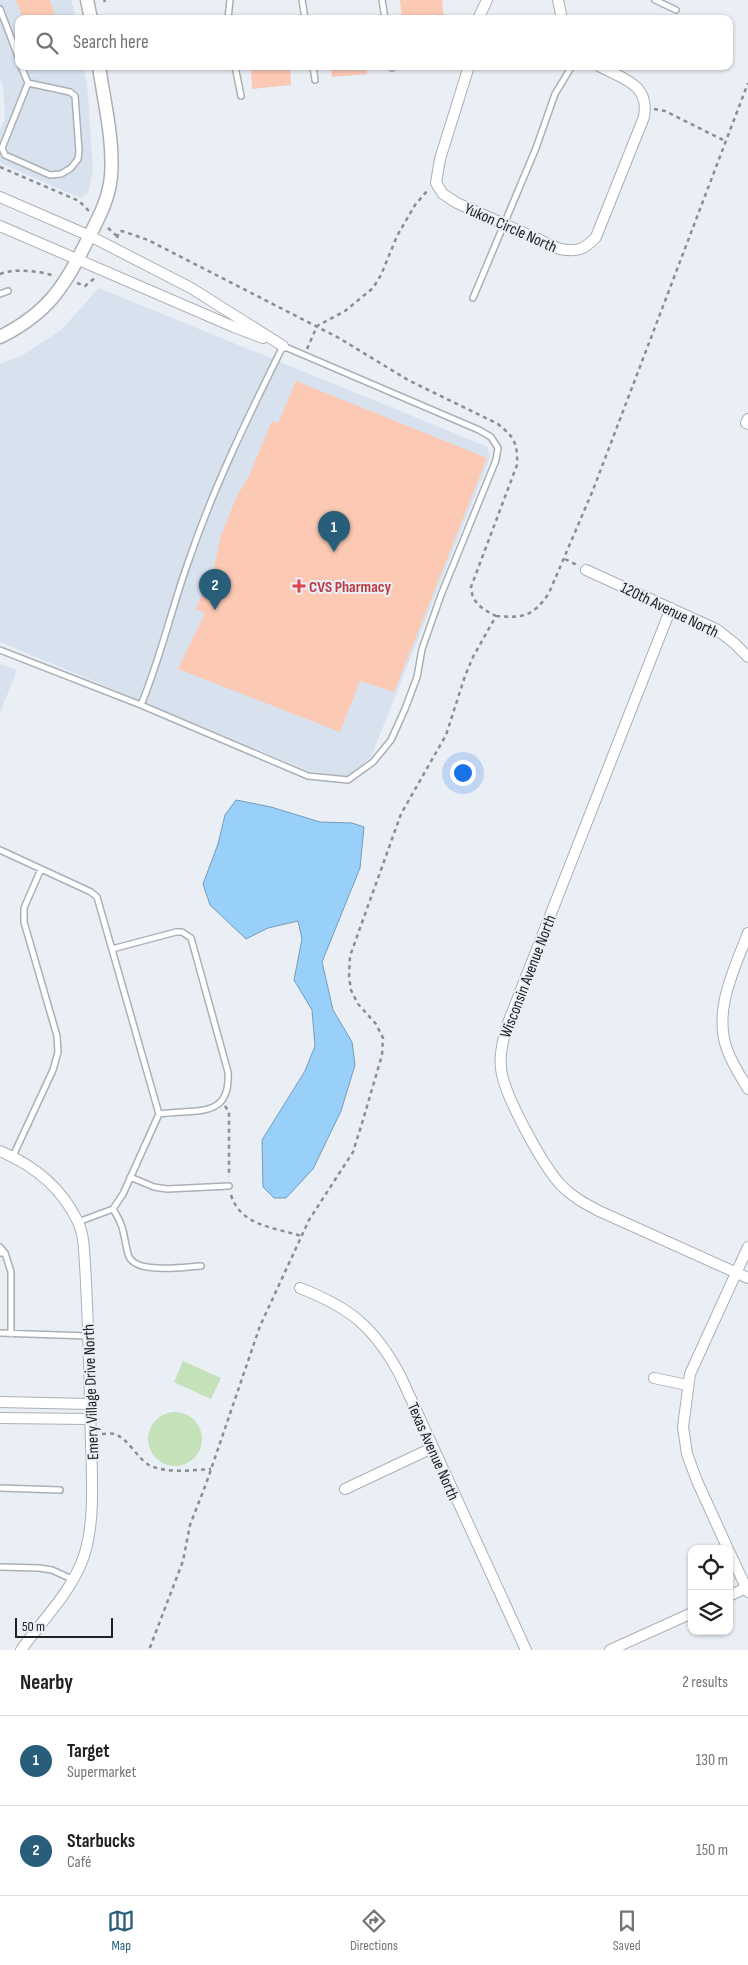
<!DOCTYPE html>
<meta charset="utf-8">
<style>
body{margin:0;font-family:"Sofia Sans Condensed",sans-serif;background:#f2f2f2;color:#202124}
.controls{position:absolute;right:15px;bottom:15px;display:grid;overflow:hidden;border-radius:10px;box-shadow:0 1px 4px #0004}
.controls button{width:45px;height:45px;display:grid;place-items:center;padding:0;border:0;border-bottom:1px solid #e0e0e0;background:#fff;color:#202124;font:25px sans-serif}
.scale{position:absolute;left:15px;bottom:12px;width:98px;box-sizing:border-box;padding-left:5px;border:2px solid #202224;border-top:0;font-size:14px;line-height:18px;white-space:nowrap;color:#202224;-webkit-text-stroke:4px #eaeef5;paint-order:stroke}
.you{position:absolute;left:462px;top:772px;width:18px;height:18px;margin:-12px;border:4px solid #fff;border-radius:50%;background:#1a73e8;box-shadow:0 0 0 8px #1a73e833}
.badge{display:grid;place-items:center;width:32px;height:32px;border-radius:50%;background:#285e7a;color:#fff;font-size:16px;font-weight:700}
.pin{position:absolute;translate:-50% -41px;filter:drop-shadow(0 1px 2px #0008)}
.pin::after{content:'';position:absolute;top:26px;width:18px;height:15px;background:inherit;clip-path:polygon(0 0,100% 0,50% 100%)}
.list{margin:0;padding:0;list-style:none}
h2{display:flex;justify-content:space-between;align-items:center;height:65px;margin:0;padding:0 20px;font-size:21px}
h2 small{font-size:16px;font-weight:400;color:#757577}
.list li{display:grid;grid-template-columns:32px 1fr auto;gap:15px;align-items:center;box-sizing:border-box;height:90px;padding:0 20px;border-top:1px solid #e0e0e0}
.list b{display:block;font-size:19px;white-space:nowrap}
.list p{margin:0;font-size:16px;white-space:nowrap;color:#757577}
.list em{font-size:16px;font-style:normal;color:#757577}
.icon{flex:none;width:28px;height:28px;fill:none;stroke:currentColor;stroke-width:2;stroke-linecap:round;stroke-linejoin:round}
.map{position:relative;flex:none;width:748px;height:1650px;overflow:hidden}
.search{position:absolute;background:#fff;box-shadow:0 1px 4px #0004;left:15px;right:15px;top:15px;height:55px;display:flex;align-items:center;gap:12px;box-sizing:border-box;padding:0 18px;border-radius:10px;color:#757577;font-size:19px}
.sheet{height:245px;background:#fff}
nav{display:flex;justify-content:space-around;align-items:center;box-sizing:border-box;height:70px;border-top:1px solid #e0e0e0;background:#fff;font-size:14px;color:#757577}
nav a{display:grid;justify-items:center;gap:2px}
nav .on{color:#285e7a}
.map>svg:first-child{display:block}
</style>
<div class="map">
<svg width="748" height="1650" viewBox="0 0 748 1650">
<rect width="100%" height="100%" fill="#eaeef5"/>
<path fill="#d8e2ee" d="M0,0H71L76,19H19V66H84L88,94L93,171L88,193L80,198L0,163V130L5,118L3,86L0,77Z
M99,288L488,447L490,458L371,757L347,777L309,771L0,642V364L21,356L61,330Z
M0,664L17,670L0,713Z"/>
<path fill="#c5e1b9" d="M183,1361L221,1378L211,1399L174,1382Z
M148 1439a27 27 0 1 1 54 0a27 27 0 1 1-54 0Z"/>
<path fill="#99d0f9" stroke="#759cb9" d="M236,800L271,807L320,822L352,823L364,827L360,868L322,962L333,1010L352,1042L355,1065L341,1111L313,1169L286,1198H274L263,1187L262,1140L305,1071L315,1046L312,1010L294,980L302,939L298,921L268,928L246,939L210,905L203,884L218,844L225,815Z"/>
<path fill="#fbc9b4" d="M16,0H50L56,19H23Z
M400,0H442L444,19H402Z
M251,66H290L291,85L252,89Z
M331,66H366L367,74L332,77Z
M296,381L487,458L394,692L360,681L340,732L178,669L205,613L196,609L214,567L221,536L236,498L249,476L272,421L278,423Z"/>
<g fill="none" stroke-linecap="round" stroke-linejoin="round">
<g stroke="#abb0b6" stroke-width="8">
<path id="service" d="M302,0L305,19
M382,0L385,19
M655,0L676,10
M0,9L19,59
M228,19L230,0
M21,66L28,83L2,148L5,155L50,175L61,174L71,168L78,159L79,151L75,96L70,92L28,83
M235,66L241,96
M313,66L315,80
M392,66V68
M0,294L8,291
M473,298L536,148L555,94L572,66
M0,650L141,705C161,657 172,606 190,557C215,484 249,415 283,346L479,430L491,437L498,448L496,460L441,595L422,649L417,677L405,709L391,740L373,762L348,780L308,776L141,705
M0,850L91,892L97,897L159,1114L123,1194L113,1209L78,1222
M112,949L176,932H182L191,938L228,1072C231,1121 193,1108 159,1114
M13,1156L53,1070L58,1052L57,1036L24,922V908L41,869
M130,1177L154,1187L167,1189L229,1186
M113,1209C125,1228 123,1234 128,1254C133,1275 183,1267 201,1266
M0,1247L5,1253
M0,1253H5L11,1272V1334
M0,1333L88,1336
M0,1488L60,1490
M0,1567L39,1568L52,1570L74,1580"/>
</g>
<g stroke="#abb0b6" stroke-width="12">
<path id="minor" d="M558,0L562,19
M478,19L487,0
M469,66L440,159L436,183L443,194L457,203L560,249C577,252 584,250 596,237L644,117C650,83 622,79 599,66
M0,197L90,236L191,288L283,346
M0,226L234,327L263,338
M748,419L746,423L748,424
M586,570L716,629L734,643L748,657
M671,608L508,1023C504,1037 499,1053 501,1068C503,1094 545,1170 563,1187C574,1198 586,1204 599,1211L748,1278
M748,933C734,970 712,1012 728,1052C733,1065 741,1077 748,1089
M0,1151C33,1165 61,1187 77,1220C84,1233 84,1250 85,1265C87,1296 88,1328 89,1360C90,1387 90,1415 91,1443C92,1480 95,1521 84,1556C71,1593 43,1619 21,1650
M300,1288C351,1308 374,1327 400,1375L526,1650
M654,1378L687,1385
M0,1402L90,1404
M0,1418L90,1419
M345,1489L432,1448
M728,1549L697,1481L687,1454L683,1427L690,1374L748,1247
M729,1551L748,1592
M729,1596L746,1588
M610,1650L692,1613"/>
</g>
<g stroke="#abb0b6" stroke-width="15">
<path id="tertiary" d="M87,0L91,19
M0,337C50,312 65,285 89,237C99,217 109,199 111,176C114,140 104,102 99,66"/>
</g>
<path stroke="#8a8d92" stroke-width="2.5" stroke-dasharray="4 4" stroke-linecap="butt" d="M104,0L105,2
M654,109L665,111L725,141
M0,167L79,201L89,211
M108,228L118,237
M117,238L119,232L122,231L148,240L339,338L408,380L498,424C514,437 518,443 517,465L471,587C472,603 482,609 496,616L473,657L465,676L446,735L401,814L350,956L349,977L351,990L358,1004L376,1024L383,1038L382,1055L363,1120L353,1152L309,1220L260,1326L206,1484L190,1525L183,1561L149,1650
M0,274C16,268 39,271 55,276
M77,283L85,286L95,278
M307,349L317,326L345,311L373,288L381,275L397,236L415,205L427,191
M565,559L577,565
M496,616C523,618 533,617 549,593L593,490L748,83
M225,1106L229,1112V1177
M231,1195C241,1226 273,1227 301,1236
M102,1434C106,1434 111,1433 114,1434C127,1437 137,1458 149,1465C167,1474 192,1470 211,1469"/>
<use href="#service" stroke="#fff" stroke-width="5"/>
<use href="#minor" stroke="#fff" stroke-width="10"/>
<use href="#tertiary" stroke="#fff" stroke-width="12"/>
</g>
<path fill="#e0444e" stroke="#eaeef5" stroke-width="2" d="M296.5 578.5h5v5h5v5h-5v5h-5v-5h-5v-5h5z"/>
<g text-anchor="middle" stroke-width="4" stroke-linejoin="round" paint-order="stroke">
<g font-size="16" fill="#202224" stroke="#eaeef5">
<text transform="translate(511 227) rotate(24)" y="6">Yukon Circle North</text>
<text transform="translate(670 609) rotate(26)" y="6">120th Avenue North</text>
<text transform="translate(527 976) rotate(-69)" y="6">Wisconsin Avenue North</text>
<text transform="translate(90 1392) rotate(-92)" y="6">Emery Village Drive North</text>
<text transform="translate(434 1451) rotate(66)" y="6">Texas Avenue North</text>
</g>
<g font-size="16" font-weight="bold" fill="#be3a42" stroke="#eaeef5" text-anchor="start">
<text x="309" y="592">CVS Pharmacy</text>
</g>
</g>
</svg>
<div class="controls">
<button><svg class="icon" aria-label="locate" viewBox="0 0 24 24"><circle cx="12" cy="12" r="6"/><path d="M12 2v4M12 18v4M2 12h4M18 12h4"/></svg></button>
<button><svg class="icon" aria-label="layers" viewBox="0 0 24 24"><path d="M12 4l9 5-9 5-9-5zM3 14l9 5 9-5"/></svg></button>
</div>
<div class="scale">50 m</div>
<div class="you"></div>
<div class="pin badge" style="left:334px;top:552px">1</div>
<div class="pin badge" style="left:215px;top:610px">2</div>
<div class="search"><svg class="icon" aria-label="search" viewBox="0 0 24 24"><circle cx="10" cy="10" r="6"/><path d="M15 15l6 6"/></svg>Search here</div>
</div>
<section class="sheet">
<h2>Nearby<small>2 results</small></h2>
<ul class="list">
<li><span class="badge">1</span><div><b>Target</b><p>Supermarket</p></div><em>130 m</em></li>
<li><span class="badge">2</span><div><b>Starbucks</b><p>Café</p></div><em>150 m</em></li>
</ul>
</section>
<nav>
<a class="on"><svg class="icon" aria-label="map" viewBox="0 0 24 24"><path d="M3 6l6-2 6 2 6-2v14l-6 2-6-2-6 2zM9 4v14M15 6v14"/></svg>Map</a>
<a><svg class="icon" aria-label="directions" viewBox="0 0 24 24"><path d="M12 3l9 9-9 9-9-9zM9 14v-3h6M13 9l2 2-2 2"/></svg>Directions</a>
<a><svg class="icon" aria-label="saved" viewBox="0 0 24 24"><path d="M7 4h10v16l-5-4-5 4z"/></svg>Saved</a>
</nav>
